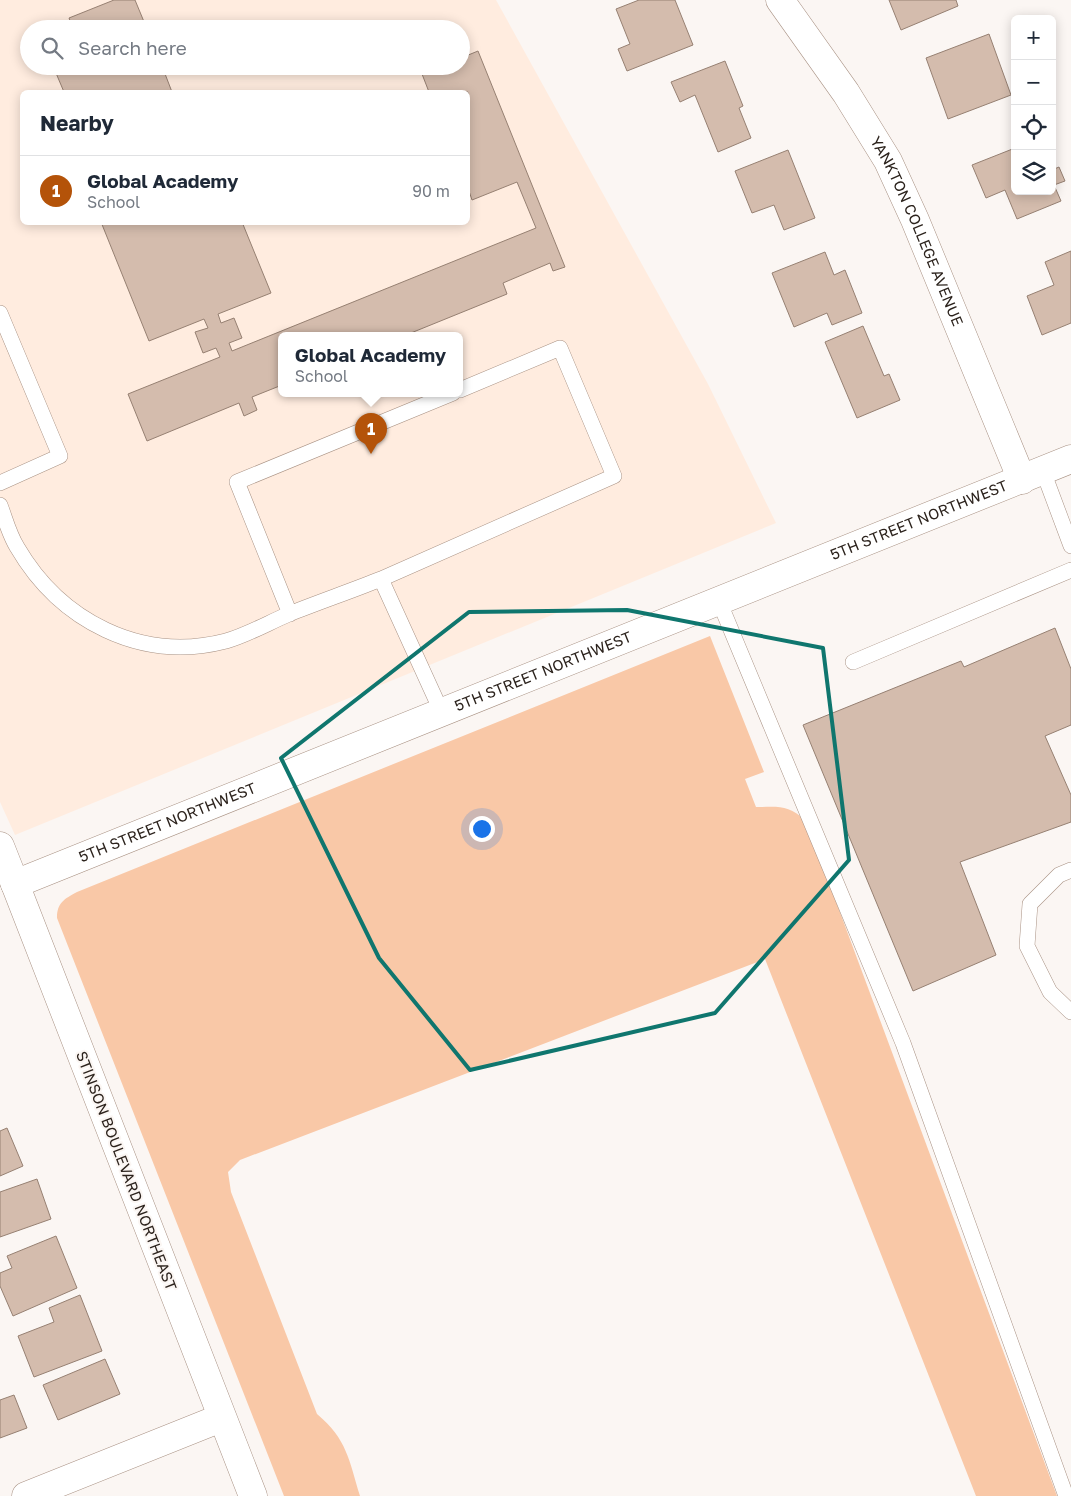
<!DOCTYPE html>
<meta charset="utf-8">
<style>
body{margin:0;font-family:"Golos Text",sans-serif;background:#f6f6f7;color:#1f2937}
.controls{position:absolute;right:15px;top:15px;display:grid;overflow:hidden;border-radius:8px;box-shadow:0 2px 12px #0003}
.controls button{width:45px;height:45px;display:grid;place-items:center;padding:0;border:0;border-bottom:1px solid #e0e1e3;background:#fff;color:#1f2937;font:25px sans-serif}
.you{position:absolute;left:481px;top:828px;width:18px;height:18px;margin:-12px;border:4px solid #fff;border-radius:50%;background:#1a73e8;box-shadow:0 0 0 8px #1a73e833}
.badge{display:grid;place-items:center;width:32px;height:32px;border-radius:50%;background:#b45309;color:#fff;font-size:16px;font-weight:700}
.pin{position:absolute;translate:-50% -41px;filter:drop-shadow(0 1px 2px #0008)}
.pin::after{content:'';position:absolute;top:26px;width:18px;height:15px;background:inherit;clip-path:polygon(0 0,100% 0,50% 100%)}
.popup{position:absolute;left:278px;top:332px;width:185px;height:65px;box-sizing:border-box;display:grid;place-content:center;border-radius:8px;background:#fff;filter:drop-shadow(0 1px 4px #0005);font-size:16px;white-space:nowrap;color:#747a83}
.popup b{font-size:19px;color:#1f2937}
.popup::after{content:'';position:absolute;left:50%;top:100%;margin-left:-10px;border:10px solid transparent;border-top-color:#fff}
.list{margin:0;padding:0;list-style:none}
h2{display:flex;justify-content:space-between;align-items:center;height:65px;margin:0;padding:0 20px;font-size:21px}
h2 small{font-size:16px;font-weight:400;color:#747a83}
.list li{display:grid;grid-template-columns:32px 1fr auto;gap:15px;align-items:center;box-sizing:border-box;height:70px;padding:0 20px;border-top:1px solid #e0e1e3}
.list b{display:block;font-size:19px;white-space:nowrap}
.list p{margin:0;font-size:16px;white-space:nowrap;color:#747a83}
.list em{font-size:16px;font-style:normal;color:#747a83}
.icon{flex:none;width:28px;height:28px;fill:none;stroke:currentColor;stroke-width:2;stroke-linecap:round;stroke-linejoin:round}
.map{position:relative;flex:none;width:1071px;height:1496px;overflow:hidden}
.search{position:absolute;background:#fff;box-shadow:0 2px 12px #0003;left:20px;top:20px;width:450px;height:55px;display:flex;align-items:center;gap:12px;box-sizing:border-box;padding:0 18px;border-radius:28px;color:#747a83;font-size:19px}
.panel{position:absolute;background:#fff;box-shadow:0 2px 12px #0003;left:20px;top:90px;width:450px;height:135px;border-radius:8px}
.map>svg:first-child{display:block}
</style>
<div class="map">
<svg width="1071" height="1496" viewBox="0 0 1071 1496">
<rect width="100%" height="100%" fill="#fbf6f3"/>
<path fill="#ffecdf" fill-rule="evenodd" d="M0,0H496L708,384L776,523L15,835L0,802ZM29,29H461V66H29ZM22,92H468V222H22ZM282,335H460V393H282Z"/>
<path fill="#f9c8a7" d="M710,636L764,772L745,779L756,807C778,807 788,804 806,821L1057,1496H976L765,959L240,1160L228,1172L231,1192L317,1414C347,1439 349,1460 360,1496H284L57,918C57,903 64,899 77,892Z"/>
<path fill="#d4bcad" stroke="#968072" d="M114,0H135L147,29H71L73,28L69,18Z
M639,0H675L693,45L627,71L618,49L630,44L616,9Z
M889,0H956L958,6L901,30Z
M989,34L1011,95L948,119L926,58Z
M478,51L565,267L553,271L550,263L503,283L507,294L406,335H282V385L252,397L257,410L244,416L239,403L147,441L128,394L220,357L216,348L203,353L195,332L208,328L204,319L149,341L101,222H242L271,293L218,314L221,323L234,318L242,338L229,343L232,351L536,228L517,182L472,200L468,188V92H429L422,74L441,66H461V58Z
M725,61L743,106L739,108L751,138L718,152L695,95L680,102L671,82Z
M53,66H162L172,92H64Z
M1015,148V191H1052V170L1059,167L1065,181L1054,185L1061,201L1017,219L1005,190L986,198L972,165Z
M788,150L815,218L784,230L774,205L752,213L735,171Z
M1071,251V323L1042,335L1027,296L1054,285L1045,262Z
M825,252L834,275L845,270L862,313L832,325L827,313L794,327L772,273Z
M863,326L884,376L889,374L900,400L857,418L825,342Z
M1055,628L1071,669V725L1045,736L1071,795V822L960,862L996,955L913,991L803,725L961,661L964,667Z
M7,1128L23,1166L0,1176V1131Z
M37,1179L51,1219L0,1237V1192Z
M56,1236L77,1288L13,1316L0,1286V1273L12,1268L7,1256Z
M80,1295L102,1351L34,1377L18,1336L54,1322L49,1308Z
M105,1359L120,1394L58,1420L43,1385Z
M14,1395L27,1428L0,1438V1400Z"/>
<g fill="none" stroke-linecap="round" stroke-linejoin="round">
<g stroke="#a99284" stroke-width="16">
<path id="service" d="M0,313L60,456L0,483
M1043,471L1071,546
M0,505C5,518 9,534 17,547C60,621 141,663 226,641C247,635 268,623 289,614C319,602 351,591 381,579L442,713
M381,579L614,476L560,348L460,390
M719,601L903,1043L1066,1496
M290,614L237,482L453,393
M853,662L1071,570
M1071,870L1059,875L1030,904L1027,946L1050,992L1071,1012"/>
</g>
<g stroke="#a99284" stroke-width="29">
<g id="minor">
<path id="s1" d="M780,0L846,93L888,161L915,220L1022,480"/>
<path d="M0,846L15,884"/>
</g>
</g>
<g stroke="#a99284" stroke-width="29">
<g id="tertiary">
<path d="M26,1496L221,1418"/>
<path id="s2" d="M253,1496L15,884L1071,459"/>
</g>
</g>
<use href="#service" stroke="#fff" stroke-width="15"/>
<use href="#minor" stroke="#fff" stroke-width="28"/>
<use href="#tertiary" stroke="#fff" stroke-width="28"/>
</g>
<path fill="none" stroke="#0f766e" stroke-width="4" stroke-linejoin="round" d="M627,610L823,648L849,860L715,1013L470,1070L379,958L281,758L469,612Z"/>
<g text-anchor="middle" stroke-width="4" stroke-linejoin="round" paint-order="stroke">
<g font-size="15" fill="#2c231d" stroke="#fbf6f3">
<text dy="5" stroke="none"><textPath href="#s1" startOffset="270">YANKTON COLLEGE AVENUE</textPath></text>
<text dy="5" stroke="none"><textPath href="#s2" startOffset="1631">5TH STREET NORTHWEST</textPath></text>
<text dy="5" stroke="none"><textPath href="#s2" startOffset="1226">5TH STREET NORTHWEST</textPath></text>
<text dy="5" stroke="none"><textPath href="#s2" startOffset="821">5TH STREET NORTHWEST</textPath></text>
<text transform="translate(126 1171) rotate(69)" y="5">STINSON BOULEVARD NORTHEAST</text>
</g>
</g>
</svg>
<div class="controls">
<button>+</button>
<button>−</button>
<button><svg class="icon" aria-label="locate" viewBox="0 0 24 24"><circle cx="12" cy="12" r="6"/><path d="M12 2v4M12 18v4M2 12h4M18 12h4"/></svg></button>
<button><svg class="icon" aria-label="layers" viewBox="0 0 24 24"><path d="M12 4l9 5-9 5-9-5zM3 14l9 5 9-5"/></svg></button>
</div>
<div class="you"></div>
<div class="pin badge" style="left:371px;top:454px">1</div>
<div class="popup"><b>Global Academy</b>School</div>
<div class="search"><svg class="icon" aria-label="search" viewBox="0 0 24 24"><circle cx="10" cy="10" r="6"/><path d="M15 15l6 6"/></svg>Search here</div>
<section class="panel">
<h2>Nearby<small></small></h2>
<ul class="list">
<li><span class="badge">1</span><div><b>Global Academy</b><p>School</p></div><em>90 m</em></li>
</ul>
</section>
</div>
